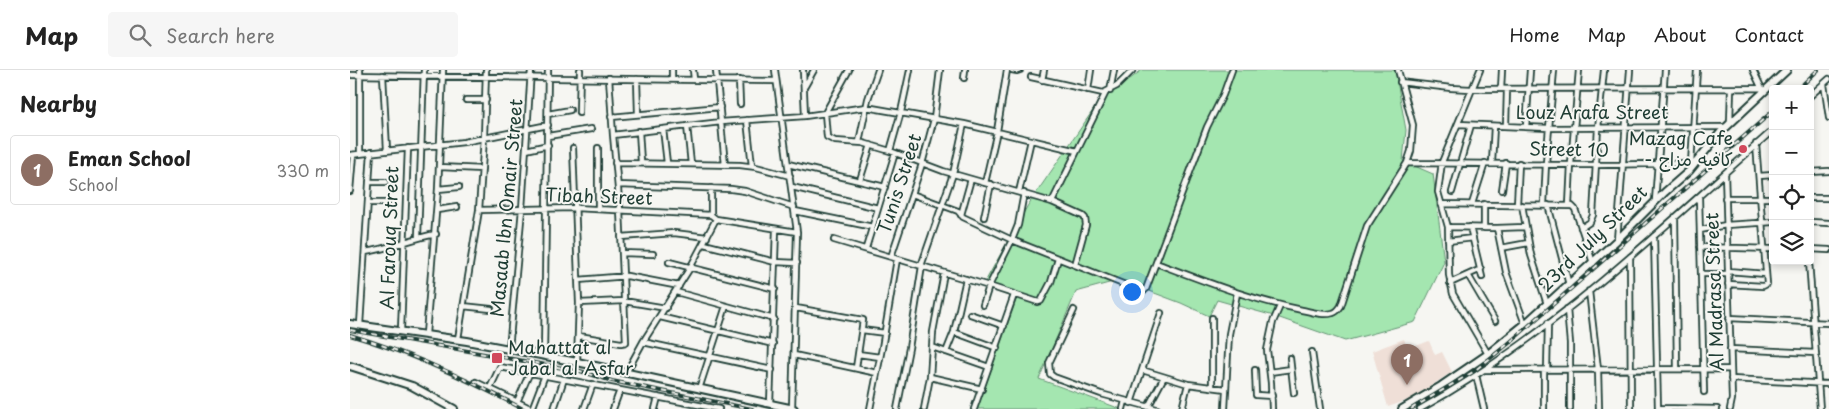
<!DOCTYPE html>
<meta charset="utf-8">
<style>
body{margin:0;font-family:"Playpen Sans","Playpen Sans Arabic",sans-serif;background:#f6f6f6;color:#222}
.controls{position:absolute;right:15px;top:15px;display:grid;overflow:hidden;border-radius:5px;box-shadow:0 2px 8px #0003}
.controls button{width:45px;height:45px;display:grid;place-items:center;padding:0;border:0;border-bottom:1px solid #e0e0e0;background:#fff;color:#222;font:25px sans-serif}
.you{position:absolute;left:781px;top:221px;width:18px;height:18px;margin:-12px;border:4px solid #fff;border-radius:50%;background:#1a73e8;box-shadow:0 0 0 8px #1a73e833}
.badge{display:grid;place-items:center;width:32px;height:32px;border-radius:50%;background:#7c3aed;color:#fff;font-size:16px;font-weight:700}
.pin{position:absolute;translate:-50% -41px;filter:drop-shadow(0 1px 2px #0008)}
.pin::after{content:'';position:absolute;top:26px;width:18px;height:15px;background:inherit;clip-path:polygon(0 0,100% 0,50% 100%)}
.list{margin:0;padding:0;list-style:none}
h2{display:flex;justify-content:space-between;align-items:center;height:65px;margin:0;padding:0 20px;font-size:21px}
h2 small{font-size:16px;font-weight:400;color:#767676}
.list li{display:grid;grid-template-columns:32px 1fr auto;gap:15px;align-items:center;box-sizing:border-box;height:70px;margin:0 10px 10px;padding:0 10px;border:1px solid #e0e0e0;border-radius:5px}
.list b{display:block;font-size:19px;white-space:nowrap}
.list p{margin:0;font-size:16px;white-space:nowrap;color:#767676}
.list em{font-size:16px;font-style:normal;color:#767676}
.icon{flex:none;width:28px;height:28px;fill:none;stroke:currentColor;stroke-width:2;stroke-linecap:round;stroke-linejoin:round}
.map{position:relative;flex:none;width:1479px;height:339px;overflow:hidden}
header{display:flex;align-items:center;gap:30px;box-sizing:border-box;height:70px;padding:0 25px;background:#fff;border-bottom:1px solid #e0e0e0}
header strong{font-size:24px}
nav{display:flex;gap:28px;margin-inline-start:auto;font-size:18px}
.search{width:350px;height:45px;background:#f6f6f6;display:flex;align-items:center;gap:12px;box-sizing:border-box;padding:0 18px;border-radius:5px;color:#767676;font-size:19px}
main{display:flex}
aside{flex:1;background:#fff}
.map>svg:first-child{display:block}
</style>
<header>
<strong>Map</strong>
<div class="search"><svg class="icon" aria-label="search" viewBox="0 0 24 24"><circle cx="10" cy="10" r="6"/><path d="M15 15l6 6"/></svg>Search here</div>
<nav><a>Home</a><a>Map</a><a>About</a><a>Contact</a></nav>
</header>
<main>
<aside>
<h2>Nearby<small></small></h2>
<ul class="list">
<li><span class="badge" style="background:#8d6e63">1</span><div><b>Eman School</b><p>School</p></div><em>330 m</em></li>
</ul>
</aside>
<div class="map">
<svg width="1479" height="339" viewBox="0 0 1479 339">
<rect width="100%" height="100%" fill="#f6f6f2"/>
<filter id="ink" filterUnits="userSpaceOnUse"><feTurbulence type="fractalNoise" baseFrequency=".02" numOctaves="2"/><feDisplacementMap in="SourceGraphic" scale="10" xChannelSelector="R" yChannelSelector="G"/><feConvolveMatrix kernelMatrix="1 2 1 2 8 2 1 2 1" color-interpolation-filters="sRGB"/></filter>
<g filter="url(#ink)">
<path fill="#efdfd7" d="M1054,269L1058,279L1079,271L1085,285L1092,282L1102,302L1061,329L1038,337L1022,281Z"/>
<path fill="#a4e6b0" stroke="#629272" d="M792,0H1045L1056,60L1053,91L1083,104L1094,192L1065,252L995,271L924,246L867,230L859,246L831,233L770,210L726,222L689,309L771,339H627L668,225L635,212L678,135L748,33Z"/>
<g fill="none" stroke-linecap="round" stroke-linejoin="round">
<g stroke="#1f3d34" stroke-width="8">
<path id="street" d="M10,0V84
M343,0L344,9
M366,0L375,95
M425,0L447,162L442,338
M453,0L455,46
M499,0L475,43L477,67L485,71L513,73L540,81L593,101L702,132L733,146L735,148L736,155L725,195
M662,0L667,1L670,0
M1130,0L1092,92L1088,122L1098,157L1099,205L1103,224L1138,284
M1403,0L1412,19
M0,5L426,11
M33,5L37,80
M681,7L753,23L767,16L783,0
M614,8L615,0
M287,9L288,44
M322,9V0
M389,10L390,34
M692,10L694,0
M1050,12L1101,18L1121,19L1412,18
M1474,14L1479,48
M455,16L464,0
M1151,19L1152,0
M738,20L741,0
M760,21L764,0
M1460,26L1479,9
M116,30H136
M229,43L230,0
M198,44L220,40
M261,47L370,37
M397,50L402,96
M1380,52L1381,19
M1108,54L1199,58L1376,57
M337,56L341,94
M1156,56L1157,19
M1176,57L1180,0
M313,59L317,93
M289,61L291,92
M263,65L371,52L455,46L516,37L614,54L727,81
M198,66L241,59
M509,72L518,29L528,0
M223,78L229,233L227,292
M248,78V139
M176,80L198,75
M540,81L551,42L560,0
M0,85L114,72L198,55
M265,93L390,95L406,97L440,106
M1057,93L1246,95L1346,93
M1142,93L1144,56
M1341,93L1347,0
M438,94L535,117
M90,97L132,99
M1460,102L1479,101
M1375,103L1382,329L1380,339
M1409,106L1423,105
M510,110L521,75
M19,112H36
M635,113L647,61L657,0
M268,115L381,119L395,121L444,137
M442,117L528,138
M88,119L109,117
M1152,120L1156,93
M0,121L3,85
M669,122L681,70
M1102,122L1121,55
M562,124L608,141L613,147L662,170L793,222L796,219L857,57L873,25L882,0
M1349,127L1354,322
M1375,128H1423
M1460,128H1479
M1305,131L1315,0
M702,132L756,22
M18,133H37
M1091,134L1222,136L1225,139L1243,193
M1122,134L1135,93
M1167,135L1169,93
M1172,135L1181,185L1197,234
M1194,135L1196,93L1204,0
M1198,135L1219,215
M1219,135L1221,94L1229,0
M87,140L107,137
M129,140L225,138L361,145L366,149L447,162
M445,141L523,157
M361,145V118
M611,145L621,109
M634,147L641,114
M1325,147L1327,299
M1460,152L1479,153
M1098,157L1147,158L1175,157
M1120,157L1132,207
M1134,158V134
M1147,158L1156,202L1175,254
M1231,158L1240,152L1243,145L1248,58L1254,0
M1350,160L1376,155L1423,152
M1304,166L1308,339
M68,167L74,0
M271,167L324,163L357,167
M484,170L639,216L688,232L691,231L701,212L708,189
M1267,170L1280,0
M1098,171L1123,168
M354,174L425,192L447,193
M1350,177L1423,179
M516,178L545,83
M1151,178L1178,173
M1460,179L1479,180
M15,182C39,179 62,168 86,164
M272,183L303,184
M541,187L572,94L584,49L590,0
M1280,187L1281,339
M1459,191L1470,339
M319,192L425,219
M806,193C854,211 902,230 952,240C962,242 973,246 983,243C987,242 989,239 991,236L1017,156L1057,93L1061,81L1063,55L1048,0
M571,196L603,104L614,54
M1378,201L1416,204
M1351,204H1378
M1118,205L1145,251
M228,210L277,206L329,216
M1100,213L1131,199
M1378,214L1413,216L1417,214L1406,74
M1239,221L1248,299L1249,339
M326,222L424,249
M229,233L274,231L316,238
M633,235L639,216L662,170L668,155L674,123
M113,236L141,239
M446,238L513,250L506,298
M1217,239L1220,273V339
M724,240L699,293L700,304L704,307L751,324L807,339
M620,244L654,256
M310,247L423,274
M862,248V317
M1379,248L1479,253
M10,255L21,82
M51,260L58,78
M512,260L535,263
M604,262L647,278
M76,264L88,119L93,0
M229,266L271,273L276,272L270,140L263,65L259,8
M108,269L129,140L134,68L136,0
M293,272L422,300
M582,277L639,297
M159,279L172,139L181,0
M1380,279L1466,283
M596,282L604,262L616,209
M962,282L970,339
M508,284L530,287
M444,285L527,303
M194,286L198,0
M940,288L944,323
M792,300L838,314L876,319
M905,300L906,325L922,326
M1135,300L1381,299
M1194,300V339
M1197,300L1198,253
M920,302L941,299
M276,303L293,272L340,198L366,149
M1126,305L1134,339
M580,307L632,319
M1381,309L1479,314
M126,312L182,339
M140,318L150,297L369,339
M349,319L376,236
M167,332L180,302
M781,333L811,243
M420,334L426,159
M798,337L814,307
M1308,338L1367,339
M182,339L195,305
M204,339L214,309
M234,339L243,314
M263,339L270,320
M305,339L308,327
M520,339L532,278L547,189
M547,339L559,278L572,196
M574,339L580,307L583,262L594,203
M624,339L664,225
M773,339L775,331
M832,339L838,314
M875,339L879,264L887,223
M922,339L921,313L917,280L923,252L930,236
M1070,339C1202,266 1311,159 1423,60"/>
</g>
<g stroke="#1f3d34" stroke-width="10">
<path id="secondary" d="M0,254L117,271L227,292L444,339
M0,296L62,316L104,339
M1052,339L1091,316L1138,284L1175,254L1267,170L1315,122L1339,101L1371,62L1437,0"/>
</g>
<use href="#street" stroke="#f6f6f2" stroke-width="4.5"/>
<use href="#secondary" stroke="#f6f6f2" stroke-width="6"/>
<g stroke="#1f3d34" stroke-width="4">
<path id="rail" d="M1448,19L1468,0
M0,260L230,301L262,311L402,339
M0,265C61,283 117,309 173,339
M1061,339L1123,302L1158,274L1423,41"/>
</g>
<use href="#rail" stroke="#f6f6f2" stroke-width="2" stroke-dasharray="5.5" stroke-linecap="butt"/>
</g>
</g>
<g fill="#d1495b" stroke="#f6f6f2" stroke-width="2">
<circle cx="1393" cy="79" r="5"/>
<rect x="141" y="282" width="12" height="12" rx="2.5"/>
</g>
<g text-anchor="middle" stroke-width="4" stroke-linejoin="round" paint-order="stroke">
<g font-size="18" fill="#1f3d34" stroke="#f6f6f2">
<text x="1242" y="49">Louz Arafa Street</text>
<text transform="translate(1219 80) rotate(1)" y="6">Street 10</text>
<text transform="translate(550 114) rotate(-72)" y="6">Tunis Street</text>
<text transform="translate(249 127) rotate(2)" y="6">Tibah Street</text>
<text transform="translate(157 138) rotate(-85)" y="6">Masaab Ibn Omair Street</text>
<text transform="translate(40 168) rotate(-88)" y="6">Al Farouq Street</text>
<text transform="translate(1243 169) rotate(-44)" y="6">23rd July Street</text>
<text transform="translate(1365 222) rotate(-92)" y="6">Al Madrasa Street</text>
</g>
<g font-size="18" fill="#1f3d34" stroke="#f6f6f2" text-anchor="end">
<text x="1383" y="75">Mazag Cafe<tspan x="1383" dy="21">- كافيه مزاج</tspan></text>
<text x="158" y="284" text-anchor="start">Mahattat al<tspan x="158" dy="21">Jabal al Asfar</tspan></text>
</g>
</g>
</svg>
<div class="controls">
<button>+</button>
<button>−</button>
<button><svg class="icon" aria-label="locate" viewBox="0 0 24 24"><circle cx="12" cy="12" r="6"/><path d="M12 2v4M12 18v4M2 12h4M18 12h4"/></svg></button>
<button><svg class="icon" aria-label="layers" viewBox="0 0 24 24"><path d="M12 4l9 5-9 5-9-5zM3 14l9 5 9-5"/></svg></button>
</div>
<div class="you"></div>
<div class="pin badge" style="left:1057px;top:315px;background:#8d6e63">1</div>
</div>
</main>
